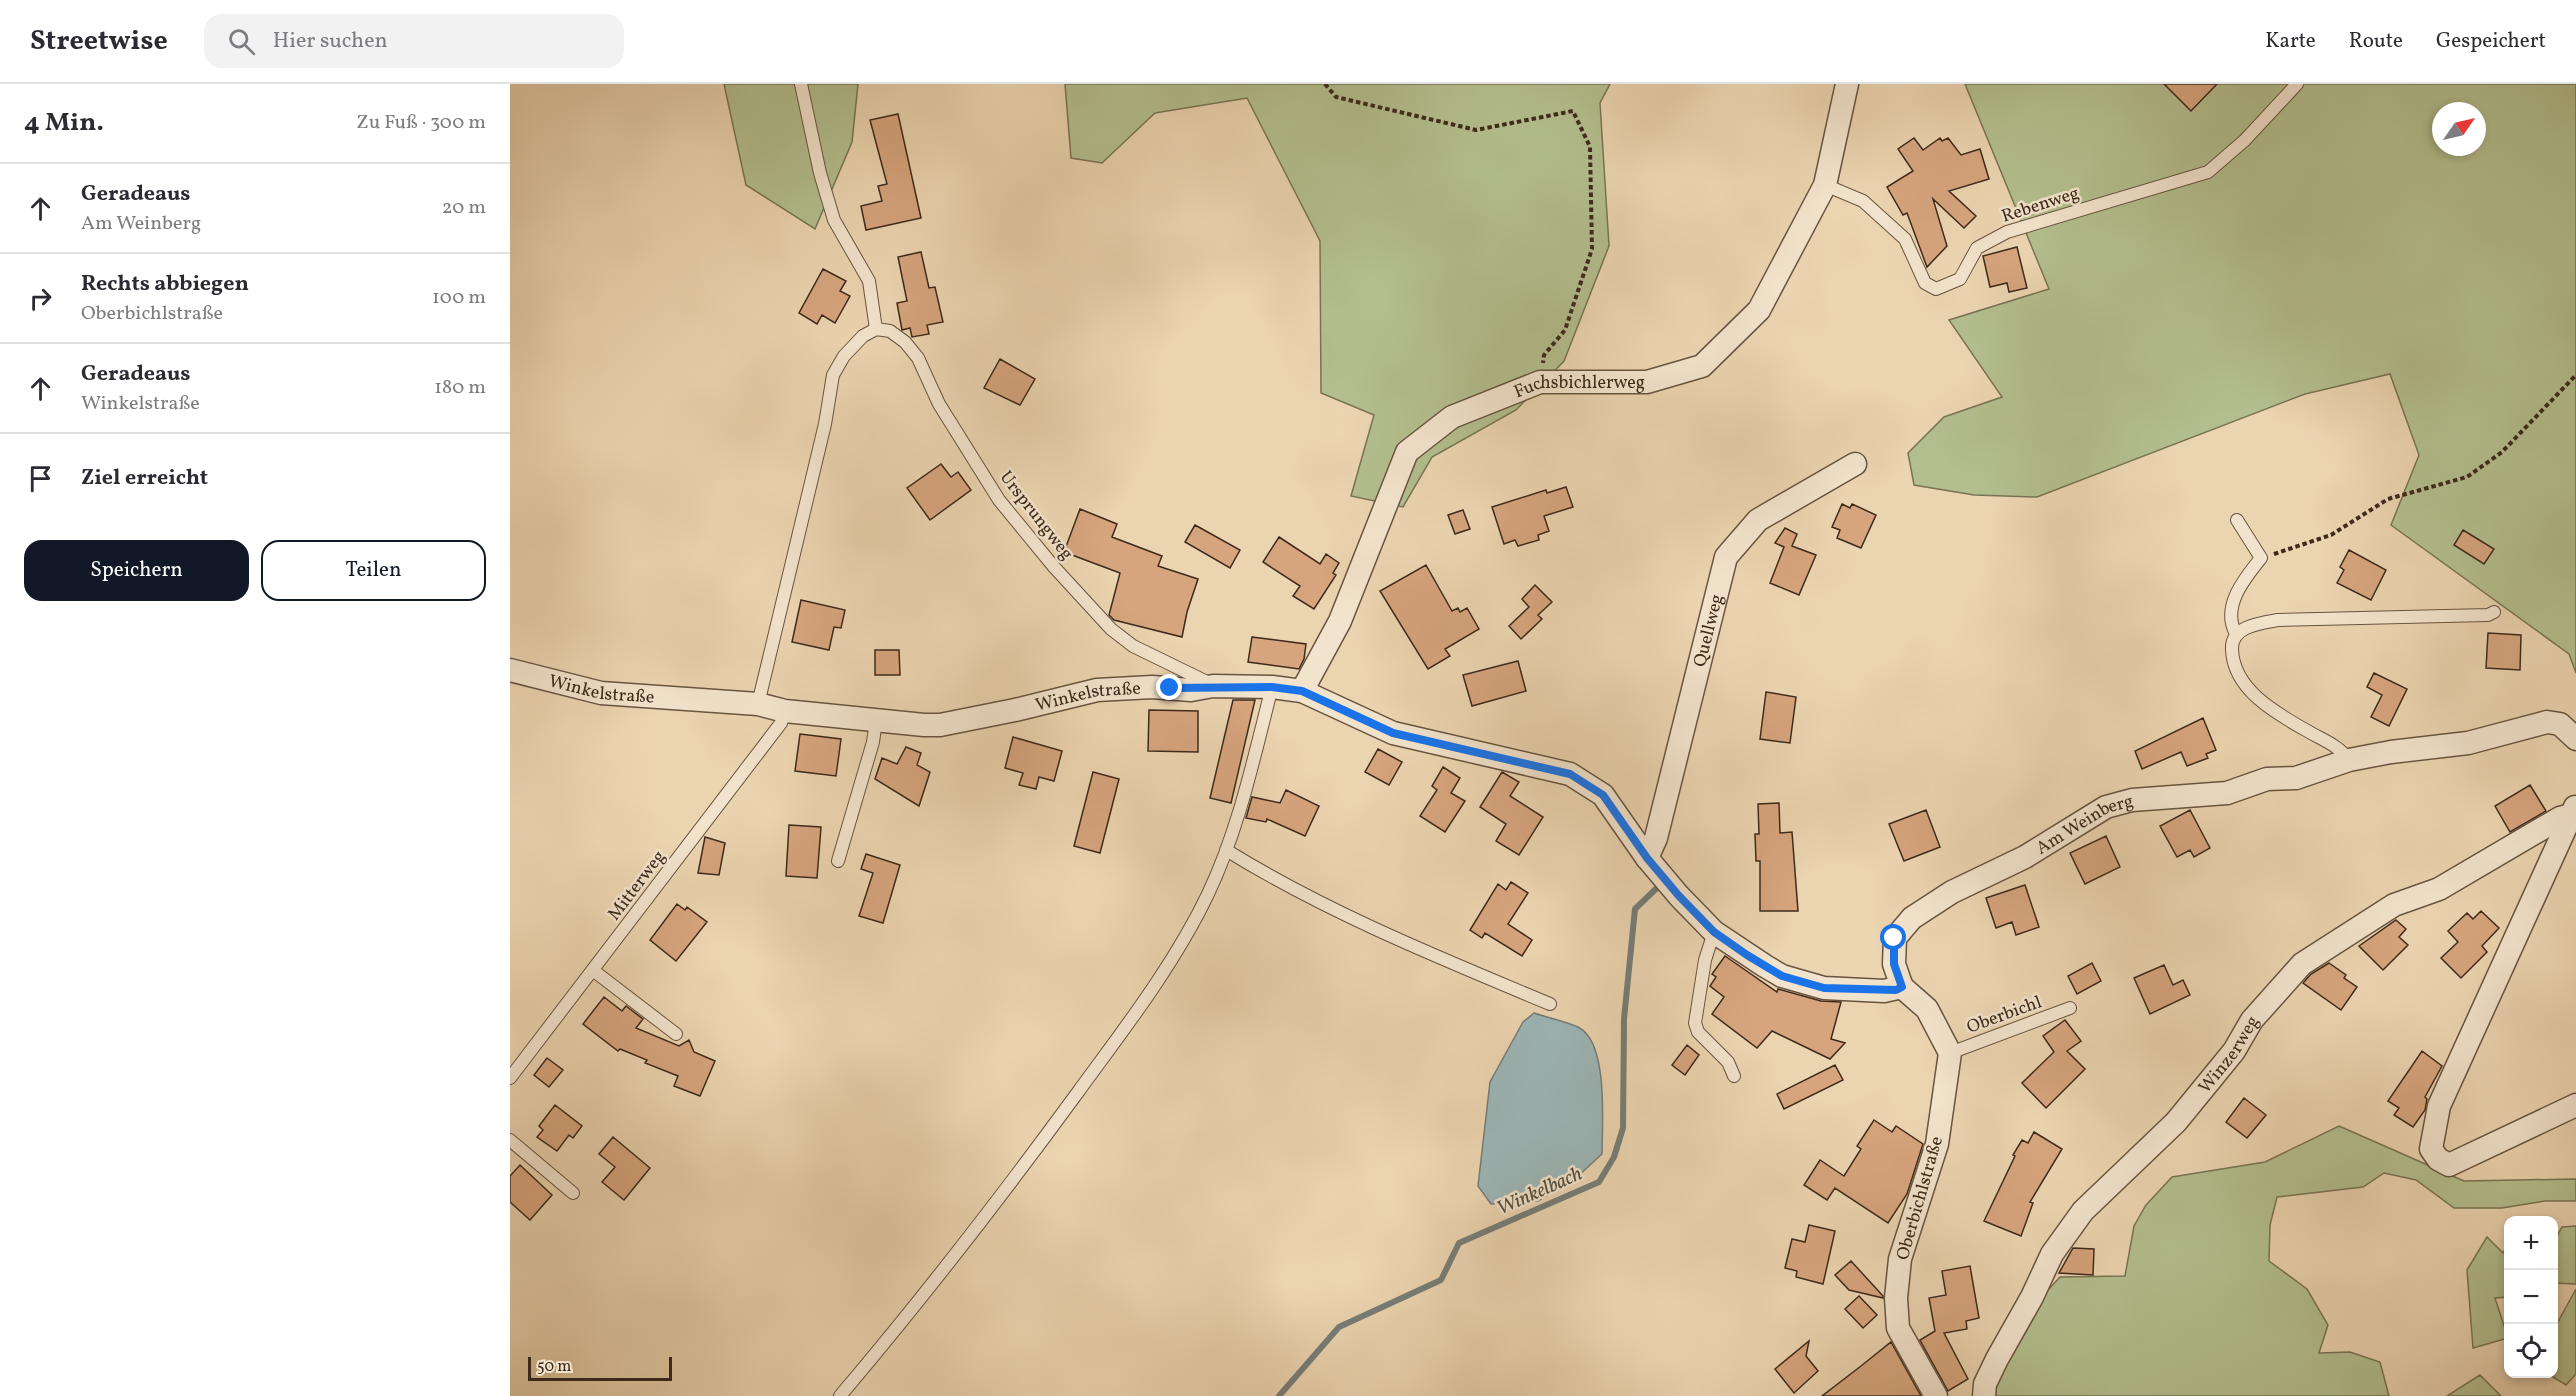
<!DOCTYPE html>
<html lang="de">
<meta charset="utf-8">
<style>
body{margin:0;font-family:Vollkorn,serif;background:#f2f2f3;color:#2b2b33}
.controls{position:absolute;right:18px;bottom:18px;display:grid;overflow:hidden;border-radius:12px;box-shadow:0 3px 9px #0003}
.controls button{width:54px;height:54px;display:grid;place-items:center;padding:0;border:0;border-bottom:2px solid #e1e1e2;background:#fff;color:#2b2b33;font:30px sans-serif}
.compass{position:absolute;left:1922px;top:18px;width:54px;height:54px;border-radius:50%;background:#fff;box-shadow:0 3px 9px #0003;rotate:56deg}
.scale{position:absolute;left:18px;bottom:15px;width:144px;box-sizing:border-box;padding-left:6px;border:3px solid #3d2a1b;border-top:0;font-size:16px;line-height:21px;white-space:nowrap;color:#3d2a1b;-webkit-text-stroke:4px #f2e3cc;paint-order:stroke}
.stop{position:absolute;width:18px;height:18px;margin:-14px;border:4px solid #1a73e8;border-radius:50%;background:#fff}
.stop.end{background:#1a73e8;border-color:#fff;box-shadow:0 2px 6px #0008}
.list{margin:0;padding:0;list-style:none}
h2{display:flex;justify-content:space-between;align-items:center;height:78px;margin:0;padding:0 24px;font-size:26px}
h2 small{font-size:20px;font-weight:400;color:#7c7c81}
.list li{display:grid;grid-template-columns:39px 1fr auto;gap:18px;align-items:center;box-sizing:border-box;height:90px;padding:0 24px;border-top:2px solid #e1e1e2}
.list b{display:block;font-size:22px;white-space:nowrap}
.list p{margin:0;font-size:20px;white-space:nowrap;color:#7c7c81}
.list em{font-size:20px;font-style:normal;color:#7c7c81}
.actions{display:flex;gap:12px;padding:18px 24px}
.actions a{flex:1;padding:14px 0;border:2px solid #111827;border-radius:18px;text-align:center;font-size:21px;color:#111827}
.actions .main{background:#111827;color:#fff}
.icon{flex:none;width:33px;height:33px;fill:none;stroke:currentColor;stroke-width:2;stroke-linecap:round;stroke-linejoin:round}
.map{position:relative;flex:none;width:2066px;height:1312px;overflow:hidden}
header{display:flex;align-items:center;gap:36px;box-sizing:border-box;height:84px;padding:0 30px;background:#fff;border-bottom:2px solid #e1e1e2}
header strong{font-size:28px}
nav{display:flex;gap:33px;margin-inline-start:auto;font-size:21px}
.search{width:420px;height:54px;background:#f2f2f3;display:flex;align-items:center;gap:15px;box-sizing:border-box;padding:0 21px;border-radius:18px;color:#7c7c81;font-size:22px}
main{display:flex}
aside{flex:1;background:#fff}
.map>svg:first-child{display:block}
</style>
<header>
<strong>Streetwise</strong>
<div class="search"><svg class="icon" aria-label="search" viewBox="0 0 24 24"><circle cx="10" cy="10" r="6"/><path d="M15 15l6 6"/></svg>Hier suchen</div>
<nav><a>Karte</a><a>Route</a><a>Gespeichert</a></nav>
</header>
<main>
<aside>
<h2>4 Min.<small>Zu Fuß · 300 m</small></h2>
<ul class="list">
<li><svg class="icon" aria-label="ahead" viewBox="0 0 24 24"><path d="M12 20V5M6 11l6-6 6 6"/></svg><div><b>Geradeaus</b><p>Am Weinberg</p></div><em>20 m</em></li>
<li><svg class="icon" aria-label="right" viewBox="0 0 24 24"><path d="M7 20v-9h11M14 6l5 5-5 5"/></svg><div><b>Rechts abbiegen</b><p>Oberbichlstraße</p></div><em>100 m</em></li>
<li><svg class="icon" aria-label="ahead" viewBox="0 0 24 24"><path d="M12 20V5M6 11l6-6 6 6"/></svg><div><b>Geradeaus</b><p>Winkelstraße</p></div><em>180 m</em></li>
<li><svg class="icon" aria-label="arrive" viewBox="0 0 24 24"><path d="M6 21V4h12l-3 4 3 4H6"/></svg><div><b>Ziel erreicht</b></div></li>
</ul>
<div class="actions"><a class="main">Speichern</a><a>Teilen</a></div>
</aside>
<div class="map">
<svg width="2066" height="1312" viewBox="0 0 2066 1312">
<rect width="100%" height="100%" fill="#ebd4b0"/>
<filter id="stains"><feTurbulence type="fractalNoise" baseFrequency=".00333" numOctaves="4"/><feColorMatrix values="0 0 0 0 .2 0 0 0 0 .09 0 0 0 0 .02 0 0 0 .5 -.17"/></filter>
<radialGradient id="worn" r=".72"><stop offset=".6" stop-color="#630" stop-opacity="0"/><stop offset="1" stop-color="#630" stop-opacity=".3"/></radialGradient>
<path fill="#b3be8e" stroke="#787454" stroke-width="1.5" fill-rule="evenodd" d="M214,0H348L342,58L305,145L236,101Z
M555,0H1100L1090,19L1099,162L1054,277L1006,326L922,373L893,423L841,412L864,331L811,309L810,157L737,14L645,29L592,79L561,74Z
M1455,0H2066V589L2059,570L1881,441L1909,371L1880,290L1795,310L1527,413L1464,411L1404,401L1398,369L1434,333L1492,313L1439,236L1539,205ZM1931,27H1967V63H1931Z
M1829,1042L1954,1097L2066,1095V1117H2035L1992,1124H1944L1906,1096L1874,1089L1853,1103L1767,1113L1760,1141L1759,1177L1797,1205L1818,1241L1809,1269L1840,1268L1870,1278L1879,1312H1470L1523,1222L1550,1193L1615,1192L1624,1142L1636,1121L1662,1093L1755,1078Z
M2066,1142V1200L2045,1199L2044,1149L2047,1152L2052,1143Z
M1977,1153L1993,1169L1998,1161V1213L1985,1214L1998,1254L1963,1264L1957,1186Z
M2066,1205V1290L2056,1301L2038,1290H2044V1245Z
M1970,1291L1991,1312H1937Z"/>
<path fill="#9cb5b6" stroke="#767d78" stroke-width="1.5" d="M1024,929C1038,934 1055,937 1068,943C1099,958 1092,1040 1092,1070L1065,1095L1028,1117L981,1120L968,1102L980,998L1013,938Z"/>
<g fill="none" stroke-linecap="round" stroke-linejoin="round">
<path stroke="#767d78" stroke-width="6" d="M769,1312L829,1243L931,1196L949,1159L1089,1098L1104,1073L1113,1044L1114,935L1125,825L1152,799"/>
</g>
<path fill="#d6a47d" stroke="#3d2a1b" stroke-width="1.5" d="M1654,0H1707L1681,27Z
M388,30L411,134L356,146L351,122L372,117L368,102L377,100L360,36Z
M1404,54L1413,66L1430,54L1432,57L1438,54L1451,71L1470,65L1479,95L1439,107L1466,132L1454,144L1423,115L1437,162L1417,183L1397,129L1393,131L1377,103L1403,87L1388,65Z
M1507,163L1517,204L1499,208L1497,199L1480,203L1473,172Z
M411,168L419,204L425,203L433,238L417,241L419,250L402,253L400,244L392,246L387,219L397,217L388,173Z
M313,185L336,197L330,207L340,212L325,239L312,231L307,240L289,229Z
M490,275L525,295L510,321L474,304Z
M431,380L441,393L448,388L461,406L420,436L397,404Z
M1056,403L1063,423L1034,432L1039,447L1028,451L1029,456L1008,462L1005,456L994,460L982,423L1036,406L1037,409Z
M1332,420L1340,424L1342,420L1366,431L1351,464L1327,454L1330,446L1322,443Z
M570,425L607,440L602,453L652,472L648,482L688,495L677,528L672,553L604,536L599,531L610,489L554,468Z
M953,426L960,445L945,450L938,431Z
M685,441L730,466L720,484L675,458Z
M1275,444L1287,450L1282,462L1306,471L1289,511L1260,499L1274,463L1265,459Z
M1953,446L1984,465L1974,480L1944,461Z
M769,453L810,480L816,470L829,479L823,489L826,491L804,525L783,512L790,502L753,478Z
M1839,466L1876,486L1861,516L1827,499L1834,486L1830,483Z
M916,481L942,527L948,524L950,528L957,524L969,545L935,565L940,572L918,585L870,507Z
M1025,501L1042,518L1028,531L1032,535L1011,555L999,542L1019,523L1012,515Z
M291,516L335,526L331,544L324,543L319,566L282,558Z
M1978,549L2011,551L2010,586L1976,584Z
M742,553L796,560L794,575L789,585L738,578Z
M365,566H389L390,591H365Z
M1008,577L1016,607L962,622L953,591Z
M1864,589L1897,605L1879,642L1861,633L1872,611L1857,603Z
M1256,608L1286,613L1280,659L1250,655Z
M723,616H745L721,719L700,714Z
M639,626L688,627V668L638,667Z
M1693,634L1706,666L1696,670L1698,674L1677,682L1671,668L1632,685L1625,667Z
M290,650L331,655L326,692L285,687Z
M503,653L552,667L544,697L529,693L526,705L509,701L513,689L495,684Z
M396,663L411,669L407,681L420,688L409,722L365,695L372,674L387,680Z
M868,665L892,678L879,701L855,688Z
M933,683L950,694L941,709L955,717L935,748L910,732L927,706L922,702Z
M583,688L609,695L590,769L564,762Z
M992,688L1009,698L1000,712L1033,733L1009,771L986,757L996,740L970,723Z
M2020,701L2036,727L2000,748L1985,722Z
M776,706L809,722L795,752L757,735L756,738L736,734L742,713L770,719Z
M1269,719L1270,749L1282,748L1288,827H1250V777H1246L1245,750H1249L1248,720Z
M1416,726L1430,763L1394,777L1379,740Z
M1680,726L1700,764L1684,773L1680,766L1667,773L1650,742Z
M279,741L311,743L307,794L276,792Z
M1596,752L1610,783L1575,800L1560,769Z
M195,753L215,759L209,791L188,789Z
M356,770L390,781L373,839L349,832L363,789L351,785Z
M1001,798L1018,809L998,840L1022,856L1012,872L975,849L972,854L960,846L988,800L996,806Z
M1515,801L1529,843L1506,851L1502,838L1486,844L1476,814Z
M167,820L175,826L177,823L197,838L166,877L140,856Z
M1971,827L1989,844L1972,862L1977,868L1951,894L1931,874L1948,858L1938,847L1957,829L1963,835Z
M1886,836L1896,845L1889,853L1898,861L1873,886L1849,862Z
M1215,872L1267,908L1268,905L1311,917L1331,918L1321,955L1335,959L1320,975L1262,947L1247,964L1202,930L1214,913L1200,902L1206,893L1202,890Z
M1582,879L1591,897L1567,910L1558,892Z
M1819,879L1836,891L1834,894L1847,903L1831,926L1793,899L1801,890Z
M1654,881L1663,901L1673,896L1680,911L1640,930L1624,894Z
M94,913L112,927L116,922L133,935L126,944L169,962L179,956L184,968L205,977L190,1012L164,1002L168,992L135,979L137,976L110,965L108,967L73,940Z
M1555,936L1571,957L1557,967L1575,985L1536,1024L1512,999L1544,968L1533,952Z
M1177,961L1189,971L1175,991L1162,981Z
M1912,967L1932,982L1915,1013L1917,1015L1915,1026L1903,1043L1884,1031L1889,1024L1878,1017Z
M37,974L53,986L39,1003L24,991Z
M1325,981L1333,996L1274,1025L1267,1010Z
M1734,1014L1756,1031L1737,1054L1716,1038Z
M45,1021L72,1042L63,1054L59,1051L47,1067L27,1053L33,1046L29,1042Z
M1364,1036L1382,1048L1386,1042L1413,1060L1397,1110L1378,1139L1325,1104L1317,1116L1294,1101L1310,1076L1334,1092L1351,1065L1347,1062Z
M1524,1048L1552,1065L1520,1118L1523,1119L1511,1152L1474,1137L1505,1072L1503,1071L1512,1056L1518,1059Z
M103,1053L140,1084L114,1116L92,1098L105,1083L89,1070Z
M10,1081L42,1111L20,1136L0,1118V1092Z
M1299,1141L1325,1147L1313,1200L1286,1193L1287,1187L1275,1184L1282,1155L1295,1158Z
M1563,1164L1584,1165L1583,1191L1549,1189Z
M1341,1177L1373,1212V1214L1339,1206L1325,1191Z
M1460,1182L1469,1234L1456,1237L1457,1245L1434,1249L1458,1295L1438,1307L1410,1256L1425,1247L1419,1214L1436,1211L1432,1187Z
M1349,1212L1367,1231L1353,1244L1335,1225Z
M1299,1257L1296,1272L1308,1287L1284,1309L1265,1285Z
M1381,1258L1411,1312H1312L1351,1282Z"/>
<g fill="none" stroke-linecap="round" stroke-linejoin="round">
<g stroke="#685440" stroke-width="14">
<path id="lane" d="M291,0L310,89L324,136L359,197L366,245
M1315,101L1353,117L1395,155L1415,199L1426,205L1450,195L1467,164L1497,148L1698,88L1735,56L1787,0
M1726,550C1711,523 1734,495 1751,474L1727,436
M248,620L315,340L323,291L334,272L353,252L366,245L380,247L395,258L408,274L429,320L489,416L544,483L601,545L623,562L701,600
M1839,676C1829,662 1815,657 1801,649C1769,631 1723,607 1722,565C1721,542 1751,539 1768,536L1978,531L1984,528
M716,766C818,829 930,874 1040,920
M328,777L363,658L366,637
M1204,848L1195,876L1185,939L1188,948L1218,978L1224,992
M84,887L166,950
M1440,969L1560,924
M0,994L271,639L275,627
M0,1056L63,1109
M330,1312C413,1214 492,1112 568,1008C614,945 664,881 698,810C729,745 744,673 762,603"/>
</g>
<g stroke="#685440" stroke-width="25">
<g id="street">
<path id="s1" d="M0,586L91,609L248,620L275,627L414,641H430L505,626L587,606L642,603L681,606L703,602L762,603L792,607L883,649L1060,690L1093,711L1137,774L1169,812L1204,848L1255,882L1272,892L1314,904L1374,907L1392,903"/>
<path id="s2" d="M792,607L830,537L897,368L942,333L1030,298H1137L1192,282L1249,226L1315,101L1337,0"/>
<path d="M2065,723L1929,1022L1921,1065L1928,1075L1939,1081L2066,1021"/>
<path id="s3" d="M1137,774L1146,754L1216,473L1248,436L1345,380"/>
<path id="s4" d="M1392,903L1384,880L1385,854L1402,834L1442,808L1515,773L1596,723L1622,716L1717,709L1757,695L1786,694L1839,676L1881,668L1958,659L2037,638L2050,640L2066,655"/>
<path d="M1392,903L1417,925L1440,969L1427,1060L1390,1175L1386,1214L1388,1244L1426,1312"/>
<path id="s5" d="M1474,1312L1475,1300L1487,1275L1522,1213L1542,1170L1573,1127L1666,1038L1724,967L1742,936L1792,880L1884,821L1929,805L2050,734L2062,731"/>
</g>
</g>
<path stroke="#3d2a1b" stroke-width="4" stroke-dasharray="4.5 3" stroke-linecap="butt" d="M815,0L826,13L966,46L1063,27L1080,63L1082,165L1055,246L1034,271L1033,279
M1764,470L1821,451L1878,415L1957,393L1992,368L2066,291"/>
<use href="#lane" stroke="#f2e3cc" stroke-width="12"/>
<use href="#street" stroke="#f2e3cc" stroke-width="22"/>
</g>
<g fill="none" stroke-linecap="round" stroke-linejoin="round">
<path stroke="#1a73e8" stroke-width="8" d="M660,604L762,603L792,607L883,649L1060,690L1093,711L1137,774L1169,812L1204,848L1237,871L1272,892L1314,904L1386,906L1392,903L1384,880V854"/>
</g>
<g text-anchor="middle" stroke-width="5" stroke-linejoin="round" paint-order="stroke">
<g font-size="18" fill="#3d2a1b" stroke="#f2e3cc">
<text transform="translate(1530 120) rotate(-18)" y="6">Rebenweg</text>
<text dy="6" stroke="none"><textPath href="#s2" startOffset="452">Fuchsbichlerweg</textPath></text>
<text transform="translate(527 431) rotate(52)" y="6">Ursprungweg</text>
<text dy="6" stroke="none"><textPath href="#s3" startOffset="236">Quellweg</textPath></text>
<text dy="6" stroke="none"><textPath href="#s1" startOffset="94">Winkelstraße</textPath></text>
<text dy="6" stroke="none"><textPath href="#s1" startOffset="586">Winkelstraße</textPath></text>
<text dy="6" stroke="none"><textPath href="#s4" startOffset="274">Am Weinberg</textPath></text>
<text transform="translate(126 801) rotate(-53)" y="6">Mitterweg</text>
<text transform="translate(1494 930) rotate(-20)" y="6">Oberbichl</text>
<text dy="6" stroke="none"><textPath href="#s5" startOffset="426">Winzerweg</textPath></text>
<text transform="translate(1409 1114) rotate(-74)" y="6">Oberbichlstraße</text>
</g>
<g font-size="20" font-style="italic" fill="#554d42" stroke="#f2e3cc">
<text transform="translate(1029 1106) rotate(-24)" y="7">Winkelbach</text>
</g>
</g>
<rect width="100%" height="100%" filter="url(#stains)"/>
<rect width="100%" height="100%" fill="url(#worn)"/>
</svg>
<div class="controls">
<button>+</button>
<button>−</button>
<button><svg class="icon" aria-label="locate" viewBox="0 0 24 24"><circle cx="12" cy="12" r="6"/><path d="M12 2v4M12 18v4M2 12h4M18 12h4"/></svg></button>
</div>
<svg class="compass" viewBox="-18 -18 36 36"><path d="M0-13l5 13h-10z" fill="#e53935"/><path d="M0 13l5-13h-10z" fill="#7c7c81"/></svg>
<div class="scale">50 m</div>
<div class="stop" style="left:1384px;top:854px"></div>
<div class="stop end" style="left:660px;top:604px"></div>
</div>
</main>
